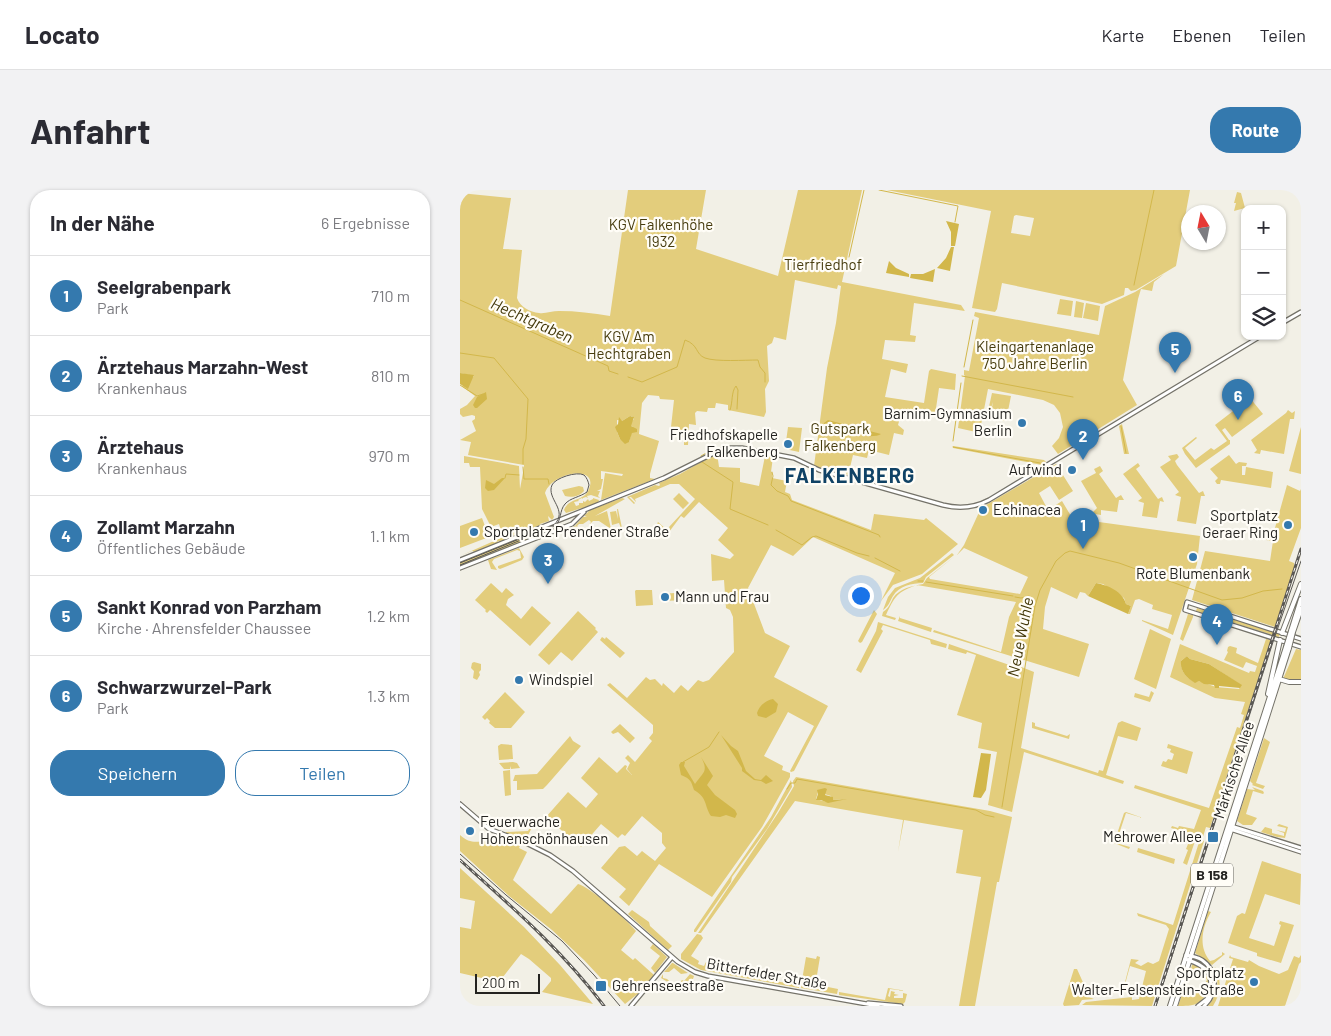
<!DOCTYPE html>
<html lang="de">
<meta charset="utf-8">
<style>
body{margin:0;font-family:Barlow,sans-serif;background:#f2f2f3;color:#2b2b33}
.controls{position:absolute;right:15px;top:15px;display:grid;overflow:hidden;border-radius:10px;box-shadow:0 1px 4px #0004}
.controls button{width:45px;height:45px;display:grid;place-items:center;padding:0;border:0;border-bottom:1px solid #e1e1e2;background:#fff;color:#2b2b33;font:25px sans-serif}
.compass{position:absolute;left:721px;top:15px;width:45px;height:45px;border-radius:50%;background:#fff;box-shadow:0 1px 4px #0004;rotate:350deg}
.scale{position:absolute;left:15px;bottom:12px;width:65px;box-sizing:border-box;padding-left:5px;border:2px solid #242320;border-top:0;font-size:14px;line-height:18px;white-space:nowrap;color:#242320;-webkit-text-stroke:4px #fffdf7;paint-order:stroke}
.you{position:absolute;left:400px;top:405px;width:18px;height:18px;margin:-12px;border:4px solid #fff;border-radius:50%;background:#1a73e8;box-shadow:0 0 0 8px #1a73e833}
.badge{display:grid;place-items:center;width:32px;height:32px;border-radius:50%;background:#3479ae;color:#fff;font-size:16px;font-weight:700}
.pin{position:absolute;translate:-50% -41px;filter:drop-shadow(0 1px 2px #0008)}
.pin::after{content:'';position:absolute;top:26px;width:18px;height:15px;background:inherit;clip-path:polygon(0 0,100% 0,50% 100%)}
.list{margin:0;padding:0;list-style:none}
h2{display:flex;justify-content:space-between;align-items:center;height:65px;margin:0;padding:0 20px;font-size:21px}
h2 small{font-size:16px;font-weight:400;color:#7c7c81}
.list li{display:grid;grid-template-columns:32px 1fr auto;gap:15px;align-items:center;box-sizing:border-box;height:80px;padding:0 20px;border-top:1px solid #e1e1e2}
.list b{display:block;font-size:19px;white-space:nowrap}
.list p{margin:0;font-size:16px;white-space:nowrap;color:#7c7c81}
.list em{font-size:16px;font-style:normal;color:#7c7c81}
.actions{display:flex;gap:10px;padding:15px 20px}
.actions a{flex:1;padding:11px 0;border:1px solid #3479ae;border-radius:20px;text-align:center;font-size:18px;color:#3479ae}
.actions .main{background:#3479ae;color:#fff}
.icon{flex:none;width:28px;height:28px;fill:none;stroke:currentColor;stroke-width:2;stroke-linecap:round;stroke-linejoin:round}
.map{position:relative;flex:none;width:841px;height:816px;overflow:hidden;border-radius:20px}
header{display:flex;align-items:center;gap:30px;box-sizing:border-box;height:70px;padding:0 25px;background:#fff;border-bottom:1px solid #e1e1e2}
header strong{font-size:24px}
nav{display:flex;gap:28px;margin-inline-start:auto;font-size:18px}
.intro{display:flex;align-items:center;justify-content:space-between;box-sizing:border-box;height:120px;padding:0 30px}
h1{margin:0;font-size:35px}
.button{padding:12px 22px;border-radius:20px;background:#3479ae;color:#fff;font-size:18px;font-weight:700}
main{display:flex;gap:30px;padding:0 30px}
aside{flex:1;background:#fff;border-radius:20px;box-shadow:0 1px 4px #0004}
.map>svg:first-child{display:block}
</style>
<header>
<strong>Locato</strong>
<nav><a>Karte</a><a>Ebenen</a><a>Teilen</a></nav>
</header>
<div class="intro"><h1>Anfahrt</h1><a class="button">Route</a></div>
<main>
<aside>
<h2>In der Nähe<small>6 Ergebnisse</small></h2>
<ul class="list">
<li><span class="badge">1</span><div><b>Seelgrabenpark</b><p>Park</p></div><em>710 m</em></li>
<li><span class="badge">2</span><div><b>Ärztehaus Marzahn-West</b><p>Krankenhaus</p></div><em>810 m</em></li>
<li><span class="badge">3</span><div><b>Ärztehaus</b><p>Krankenhaus</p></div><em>970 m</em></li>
<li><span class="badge">4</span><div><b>Zollamt Marzahn</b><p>Öffentliches Gebäude</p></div><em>1.1 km</em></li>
<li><span class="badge">5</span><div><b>Sankt Konrad von Parzham</b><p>Kirche · Ahrensfelder Chaussee</p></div><em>1.2 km</em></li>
<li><span class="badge">6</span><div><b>Schwarzwurzel-Park</b><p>Park</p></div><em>1.3 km</em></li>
</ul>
<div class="actions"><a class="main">Speichern</a><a>Teilen</a></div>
</aside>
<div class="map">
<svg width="841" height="816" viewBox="0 0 841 816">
<rect width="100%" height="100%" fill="#f2f0e6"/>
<path fill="#e3cd7c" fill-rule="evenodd" d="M168,0H246L236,59L318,86L338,0H402L382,92L501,115L505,121L454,113L450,145L456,146L455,152L425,150L422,169L448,174L446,183L431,179L425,207L464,213L469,181L471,179L496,184L495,200L479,198L475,225L463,224V226L442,221L438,235L444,240L443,245L434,243L429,265L409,260L407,268L393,265L388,286L354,276L367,178L376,133L381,96L378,95L377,99L335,90L326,150L314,147L312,153L307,156L309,191L305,199L306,222L304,227L268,220V215L256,213L255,218H248L247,222L237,221L235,223L236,235L229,234L228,255H224V247L210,246L214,210L200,209L199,206L188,205L182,213L179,244L199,251L190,284V288L195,289L141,310L145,283L162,286L163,284L141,281V289H143L141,299L137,301H140L138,306L140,308L131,305L127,306L128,308L126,307L123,308V309L122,308L118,310L119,311L114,312L116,316L119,315V313H123V311L125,312L128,309L129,311L133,309V308L139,310L138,313L120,320L122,318L106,323L104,320C109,307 124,312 129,299C139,275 93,281 85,303L94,327L92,330L88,326L89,331L80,334V336L65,342V341L64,342L39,353V351L37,352V353L15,362L12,361L0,366L43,347L39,334L31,337L22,319L20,277H10L9,273H4V266L59,276L60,299L64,277V275L8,265L11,252L0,250L16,241L12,231L15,229V226L12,225L3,227L0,224V219L7,215L15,206L0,195L2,196L14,186L0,183V3L51,8L43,59L62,60L57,108C60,117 70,122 79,123C85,124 92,121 99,121C116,121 133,123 150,126ZM170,226H172L174,229L171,232V236L173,237L169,252L160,249L157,242V230L162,231Z
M427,0H730L716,76L676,100L671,101L668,98H665L664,105L642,114L542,93L537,119L535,122L512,118L531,21ZM556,25L574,28L570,46L551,43L554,26Z
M777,2L781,3L785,18L774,21L776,13H774Z
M704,84L694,92L692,101L681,99L678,109L663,190L677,215L598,264L592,256L599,248L603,237L600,223L594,215L583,210L528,199L521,235L517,234L516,242L498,238L505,186L504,185V180L509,181L519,128L514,126L515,122L639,145L645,116L675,102Z
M600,109L613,111L611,126L597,124Z
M616,111L624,113L622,128L614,127Z
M626,113L640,116L638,131L623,128Z
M532,203L551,206L546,231L530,228L533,212L530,221H528Z
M790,208L803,224L772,247L765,238L762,240L769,250H770V254L736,278L725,264L722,258L736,247L737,248L725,258L735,270L751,258L754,260L767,251L755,235Z
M828,220L832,223L835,221L834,229H830L824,264L801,260L800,264L794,263L797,260L791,250L826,223Z
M662,234L669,264H664L659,236Z
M328,237L342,238L339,262L325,259Z
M841,237V284L829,281Z
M493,256L584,270L586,272L582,275L493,258Z
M257,263L259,277L280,278V292L299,296L305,266L313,267L311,282H312V288L327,291L325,302L330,304L332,310L411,340L414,324L464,330L466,328L498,354L462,384L433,395L421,411L435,383L353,347L333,366L311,355L288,398L305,443L330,456L314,487L368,516L334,581L331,582L330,581L354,536L328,522L304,566L323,576L322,580L330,583V587L302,637L252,707L199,674L169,716L159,707L166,699L141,678L159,657L165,656L177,666L182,661L195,671L206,658L202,653V643L182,626L165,646L162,644L158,648L141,634L121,657L86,627L108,602L126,618L138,604L121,588L139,567L157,583L165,575L167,576L166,579L172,585L167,579L170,573L165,568L168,565L175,572L192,551L189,548L193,543V535L147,495L150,493L167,508L186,487L190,490L195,489L202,496L203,493L214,503L221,495L228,501L238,490L243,492L249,490L274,462L273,427L270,420L266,418L264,390L252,391L251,364L270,369L274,365L258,350L268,338L239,312L224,328L221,326L209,342L206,340L208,342L206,344L197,334L198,332L208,341L210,339L209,337L235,309L219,294H210L175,309L176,312L171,307H169L175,313L174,314L167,307L195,295L199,296L200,295L199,293L220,284Z
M717,264L719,267L715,271L717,275L739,303L743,301L745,306H741L736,334L717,331L721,307L715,305L719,302L700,277L711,270L708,266Z
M769,265L776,274L779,272L787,273L786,276H782V285H785L786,277L813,282L811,298L761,290L760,294H757L755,291L758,288L750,279Z
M678,273L680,276L676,279L679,283L698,309L702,307L704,312L700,311L697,328L682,326L684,313L678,311L682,308L663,284Z
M596,274L613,301L599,310L590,296L579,303L588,320L602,311L614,331L629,325L633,329L639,332L740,346L737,374L713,445L682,431V430L708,439L712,425L692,419L693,415L679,409L675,410L670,424H668L671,416L666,414L664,408L643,394L636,393L628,406L625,403L620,402L617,409L591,397L585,417L583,439L629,454L619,487L473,442L474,440L541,462L549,427L556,412L457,395C437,402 435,406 426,425L436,428L435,430L422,426L423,422C429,418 430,414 433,408C440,398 452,396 463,394L467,388L495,366L469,387L470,389L560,404L568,387L504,358L497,365L504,355L521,318Z
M640,276L643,281L639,284L656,308L661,305L664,310H659L657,322L641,320V325L635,324L633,322L637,318L621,291L636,283L634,279Z
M827,295L840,301L841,299V338L829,371L834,373V378L815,437L732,410L745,361L810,371L813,351L806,350L807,346L813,345Z
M119,296L123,297L124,301C120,306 112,308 105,306L102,300Z
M219,303L229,313L223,319L213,309Z
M162,308L165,309L135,326L147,321L151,339L139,331H133L129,335L131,332L129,330L123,334H119L117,336L120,340L116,336L113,339L117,343L112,341L109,344L113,348L112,350L107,342L108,339L115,336L123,327H127L124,326L130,320Z
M157,319H158L162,338H161L159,333L152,335L150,322L156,321L158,329Z
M22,328L29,347L0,358V336Z
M65,345L67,350L0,377V372Z
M59,358L64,367L62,370L40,379L38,378V376L61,368L60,361L57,360L34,369L32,372L37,380L31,379L28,370Z
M492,363L494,365L466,387L463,393C452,393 439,396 433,406C430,411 429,416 423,420L428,407L435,398L460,388Z
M31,393L42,403L46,398L54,405L48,409L46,415L61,429L72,416L91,433L70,456L30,420L27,423L25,421L26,420L15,410Z
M176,400H192L193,415L176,416L175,401Z
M227,402L228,410L202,411V404Z
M737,418L820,444L819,447L736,421Z
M414,420L417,424L402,452L400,453L398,451Z
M118,421L136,438L135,439L138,442L112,471L101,462L89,475L78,465Z
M728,424L733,425V427L723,451L720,449Z
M440,426V428L472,438L471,442L438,431Z
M418,432L487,454L486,458L471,454L470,450L423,435L421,439L423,441L401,483L396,480L416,441Z
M690,439L711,449L696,499L674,489Z
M142,447L145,449L146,447L165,463L160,468L140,450Z
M806,449L811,450L750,638L746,637L742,650L744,651L692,816L622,815L626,812L672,807V810L679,809L686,781L670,776L664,798L660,796L665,792L671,769L679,770L675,773L681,776L688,772L693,774L699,771L709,739L706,735L678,726L677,723L713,735L740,649L736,648L727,675L723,673L728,660L726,659L732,644L711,638L712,636L718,638L719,636L734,639L741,620L674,598L675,595L749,618L777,537L780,538L784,525L781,524L785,512L755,508L710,487L720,454L789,483L790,481L795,482L797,476L786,472L783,478L764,470L768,462L767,461L768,457L770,456L777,458L776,463L798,473ZM727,466L730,469L749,474L781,495L779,499L756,497L739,491L734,492C725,486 721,482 721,471Z
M489,454L558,478L559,476L574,482L561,558L638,583L639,580L643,581L658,533L662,531L681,538L677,551L658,546L646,585L664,591L663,594L564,562L552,622L528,615L537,562L518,558L522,533L497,525L516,465L507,462L506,464L488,459Z
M836,459L841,460V490L833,491L823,489Z
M14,472L21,474V480L19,482L20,485L17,490L13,488L14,481L11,478L12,473Z
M691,501L694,503L690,512L674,507L675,503L689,507Z
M45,502L65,522L51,538H35L29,533L30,531L27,528L25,530L22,527Z
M572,532L575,533V536L607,546L610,544L609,549L572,538Z
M160,534L175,548L170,553L158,542L153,544L151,542Z
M110,546L113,551L121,556L87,595L83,599L57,600V591H53L55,585L77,584Z
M804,548L810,552L796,593L805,596L803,599L792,595L793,594L790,591Z
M41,554L52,555L53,569L39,570L38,556Z
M708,554L733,562L727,584L701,576L703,571L706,572L708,569L712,570L714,564L710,562L711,559L707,558Z
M53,572L57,573L60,578L51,579L50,576V579H44L39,573Z
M50,580L51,605L45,606L43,581Z
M336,587L530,621L552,627L539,692H537L515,816H499L521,687L496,683L503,640L444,630L438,662L443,630L335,611L241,743H238L318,623L334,596L333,591ZM358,602L371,606L373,610L385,609L367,612L356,609Z
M331,590L332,597L307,639L272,687L271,692L236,742H234V740L238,734L311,627Z
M792,597L803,601L804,603L803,604L793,601L786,624L797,628L792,635H783L777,631L787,599L795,600Z
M666,622L683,628L666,623L656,653L670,657L669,659L654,653L664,623Z
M75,629L76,630L67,647L62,648L46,643V642L68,641Z
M819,634L828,637L825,648L817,647L801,642L805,637L812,639V643L824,646V643L816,640L825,642L826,638L817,636Z
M0,645C13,657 23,650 38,648C44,647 54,652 61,654L59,658L67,662L53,690L91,724L118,694C129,696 168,731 176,741L161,760L173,770L175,768L194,785L180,802L165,814L124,770L92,740L49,706L0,661Z
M678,658L715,669L714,674L677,662Z
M802,671L841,684L840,715L805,704L789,748L814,756L821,735L819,734L820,731L834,735L821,773L797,766V763L768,753L777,726L782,723L785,724Z
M0,678L64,737L100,775L133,814L82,802L91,791V788L69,769L61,764L39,792L0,783V737L11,739L15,711L0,708Z
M172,720L189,732L190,736L212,756L208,760L168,724Z
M748,721L751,722C742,737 738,757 750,771L754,770L762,765V762L765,764L752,775L735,763Z
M237,744L241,745L243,748L231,766L239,771L238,774L244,776L246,772L250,773V778H262V780L266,781V783L339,795V798L241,780L221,769V764Z
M193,754L207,767L195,783L191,778L200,766L190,758Z
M770,765L771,767L788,772L789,770L799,776L819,784L828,780L834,766L839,768L841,765V772L839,774L825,816H758L773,769L769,768Z
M357,766L360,767L356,791L352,792V790L348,789L347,791L344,789L342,790L346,767L356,769Z
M212,773H213L228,783L221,784L214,778L209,782H204Z
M734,774C752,782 753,803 738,813C733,816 724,816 718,816L722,804L728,799L729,801L740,800L747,790L745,786L746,785L742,782L732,783L729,786L732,775Z
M755,777C762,791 761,803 753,816H748C758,804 760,792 754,779Z
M614,779H617L626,799L624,805L634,809L622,810L619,815L604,816L603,814Z
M203,784V788L207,789L216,797L222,790L224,791L230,784L234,786L232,792H222L219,797L210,799L211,794L201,788Z
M342,792L366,796V800L368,797L378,799L377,804L341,798Z
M428,798L447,801L430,799L428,806L430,807L431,801L435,802L434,804L439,805L434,806V808H443V803L447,804L445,812L443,814L379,805V802L425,810Z"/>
<path fill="#d2b74b" d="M486,31L499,34L495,56H491V42Z
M491,57H494L490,81L477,78L486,68Z
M429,71L436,78L449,84V87L426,83Z
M475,79L473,92L450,88L451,84H463Z
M0,183L14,185L8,199L0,194Z
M26,202L27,209L17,218H15L13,215L17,207Z
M170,226L174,227L171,236L177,239V242L172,243L169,252L165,254L160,249L155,237L158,234L159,227L162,231Z
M368,230L421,244C413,250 373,242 365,236L364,233Z
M42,288H45L34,300L28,301L25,298L26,290L34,294Z
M636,393C648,395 663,402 666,414L671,416L668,424L628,406Z
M727,466L730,469L749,474L782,495L780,498L759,496V498H755L754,495L744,494L739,491L735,493C726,487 720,481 721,471Z
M313,509L318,514L316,522L306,528L298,526L297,523C299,516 306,510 313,509Z
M261,545L271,556L278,561L286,581L295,589L301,590L306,585L313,591L306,594L301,591L294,590L282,581V578Z
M521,563L531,564L526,600L521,608L513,607Z
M241,567L253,586L247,595L255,605L275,620L277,624L275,628L266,625L260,627L251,626C244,616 248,608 234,600C231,591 231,589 221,585L219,575L221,572H225L224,576L235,594C243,582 249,582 241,567Z
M365,598L367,599L365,605L373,607V610L387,609L368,613L361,610H356L358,604L357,600Z"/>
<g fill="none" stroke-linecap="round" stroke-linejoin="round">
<path stroke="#d2b74b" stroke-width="1" d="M419,0L498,16L495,32
M389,67L404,0
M674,95L694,0
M0,110L148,176L149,181L158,184
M0,163L34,168L68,209L66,249L63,259V274
M504,177L513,130
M502,186L613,207
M168,187L182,192L217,177L225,150C239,155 235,164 245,168C256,172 285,170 298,170L300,177L305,183V192
M0,195L17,206L23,204
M270,220C273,212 271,202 276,196L278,200L277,219
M661,236L666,263
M493,251L501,193
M493,257L580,273
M241,266L250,261
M242,272L273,292L270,319L308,335
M63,277L64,289H88L89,294
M312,282L313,286L311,295L317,301L328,306L331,311L419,345L420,347
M45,288L46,284L59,285
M316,340L342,355L352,347L356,346L397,363L409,366
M415,368L440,381
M458,391H463
M466,392L553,406
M555,407L561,408L569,406
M223,572L249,557L259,542
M327,599L331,593H335L337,589L516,620L525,625L534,627
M542,617L575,416L580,400L596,371L605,363L610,361L659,373L762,410L782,408L803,401L822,399"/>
<g stroke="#747269" stroke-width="5.5">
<path id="secondary" d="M822,133L841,122
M0,370L204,288L258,261L268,258H282L334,268L359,280L483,315C499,319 514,318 529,310L801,146
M0,378L112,334L124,322
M841,449L727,412L725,420L841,457
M0,614L29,639L66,653L90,665L113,681L218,772L235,782L248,786L418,816
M771,636L841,658
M770,639L841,662
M726,765C732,766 737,767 742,770C758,781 758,803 744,816
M725,769C751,777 756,786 746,812
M408,813L441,816
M171,816L212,767
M738,816L747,809"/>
</g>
<g stroke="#747269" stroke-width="6">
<path id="primary" d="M831,441L841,409
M833,442L841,419
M822,443L841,394
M819,489L829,492H841
M808,504L820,450
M710,816L826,457
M715,816L829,458"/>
</g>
<use href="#secondary" stroke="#fff" stroke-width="3"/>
<use href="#primary" stroke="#fff" stroke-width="4"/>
<path stroke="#5a5854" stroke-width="1" d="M0,373L94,335C109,320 86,309 92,295C95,288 117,281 124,285C127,288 128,291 129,295L127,302C120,307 110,308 105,314C99,321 102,330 95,336L0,375
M0,664L46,705L102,751L134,785L160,816
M696,816L813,452L841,371"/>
<g stroke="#5a5854" stroke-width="3">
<path id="rail" d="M0,670C51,716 103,761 144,816
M695,816L841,359"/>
</g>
<use href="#rail" stroke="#fffdf7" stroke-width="1" stroke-dasharray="4" stroke-linecap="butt"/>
<g stroke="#747269" stroke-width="6" stroke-linecap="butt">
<path id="primary-bridge" d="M826,457L831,441
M829,458L833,442"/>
</g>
<use href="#primary-bridge" stroke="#fff" stroke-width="4"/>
</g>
<g fill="#3479ae" stroke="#fffdf7" stroke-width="2">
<circle cx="562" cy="233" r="5"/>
<circle cx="328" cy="254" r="5"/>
<circle cx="612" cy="280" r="5"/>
<circle cx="523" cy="320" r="5"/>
<circle cx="828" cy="335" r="5"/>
<circle cx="14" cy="342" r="5"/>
<circle cx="733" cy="367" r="5"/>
<circle cx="205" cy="407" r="5"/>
<circle cx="59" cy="490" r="5"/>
<circle cx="10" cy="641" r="5"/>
<rect x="747" y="641" width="12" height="12" rx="2.5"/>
<circle cx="794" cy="792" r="5"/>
<rect x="135" y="790" width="12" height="12" rx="2.5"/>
</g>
<g text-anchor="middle" stroke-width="4.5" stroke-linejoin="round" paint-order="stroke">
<rect fill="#fffdf7" stroke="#666460" stroke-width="1" x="731" y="673.5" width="42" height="23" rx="4"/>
<g font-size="14" font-weight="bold" fill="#242320">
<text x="752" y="690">B 158</text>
</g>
<g font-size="15" fill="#473c0e" stroke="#fffdf7">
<text x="201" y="40">KGV Falkenhöhe<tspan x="201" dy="17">1932</tspan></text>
<text x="363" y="80">Tierfriedhof</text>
<text x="169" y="152">KGV Am<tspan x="169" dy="17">Hechtgraben</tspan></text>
<text x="575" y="162">Kleingartenanlage<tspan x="575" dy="17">750 Jahre Berlin</tspan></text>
<text x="380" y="244">Gutspark<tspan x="380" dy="17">Falkenberg</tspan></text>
</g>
<g font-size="15" fill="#242320" stroke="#fffdf7" text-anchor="end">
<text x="552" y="229">Barnim-Gymnasium<tspan x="552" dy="17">Berlin</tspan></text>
<text x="318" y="250">Friedhofskapelle<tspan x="318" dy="17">Falkenberg</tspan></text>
<text x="602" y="285">Aufwind</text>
<text x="533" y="325" text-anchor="start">Echinacea</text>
<text x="818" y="331">Sportplatz<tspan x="818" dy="17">Geraer Ring</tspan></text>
<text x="24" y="347" text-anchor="start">Sportplatz Prendener Straße</text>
<text x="733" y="389" text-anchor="middle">Rote Blumenbank</text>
<text x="215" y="412" text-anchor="start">Mann und Frau</text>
<text x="69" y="495" text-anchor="start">Windspiel</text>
<text x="20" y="637" text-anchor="start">Feuerwache<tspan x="20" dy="17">Hohenschönhausen</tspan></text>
<text x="742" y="652">Mehrower Allee</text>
<text x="784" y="788">Sportplatz<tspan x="784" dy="17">Walter-Felsenstein-Straße</tspan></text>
<text x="152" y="801" text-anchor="start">Gehrenseestraße</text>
</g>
<g font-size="15" fill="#242320" stroke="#fffdf7">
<text transform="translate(774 580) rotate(-72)" y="5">Märkische Allee</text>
<text transform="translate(307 784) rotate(10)" y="5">Bitterfelder Straße</text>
</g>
<g font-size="16" font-style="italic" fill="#423708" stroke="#fffdf7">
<text transform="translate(72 130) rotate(24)" y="6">Hechtgraben</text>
<text transform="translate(560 447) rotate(-79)" y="6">Neue Wuhle</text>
</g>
<g font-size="20" font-weight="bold" letter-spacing="1" fill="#104265" stroke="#fffdf7">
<text x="390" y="293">FALKENBERG</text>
</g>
</g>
</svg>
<div class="controls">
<button>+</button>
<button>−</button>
<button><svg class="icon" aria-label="layers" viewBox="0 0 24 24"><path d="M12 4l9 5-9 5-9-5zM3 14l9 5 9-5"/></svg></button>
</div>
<svg class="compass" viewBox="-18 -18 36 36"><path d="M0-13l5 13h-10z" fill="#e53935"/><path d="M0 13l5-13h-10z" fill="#7c7c81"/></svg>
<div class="scale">200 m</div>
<div class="you"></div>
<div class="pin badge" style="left:623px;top:359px">1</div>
<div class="pin badge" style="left:623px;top:270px">2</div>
<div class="pin badge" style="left:88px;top:394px">3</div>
<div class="pin badge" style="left:757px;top:455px">4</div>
<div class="pin badge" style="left:715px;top:183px">5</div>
<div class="pin badge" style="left:778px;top:230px">6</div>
</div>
</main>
